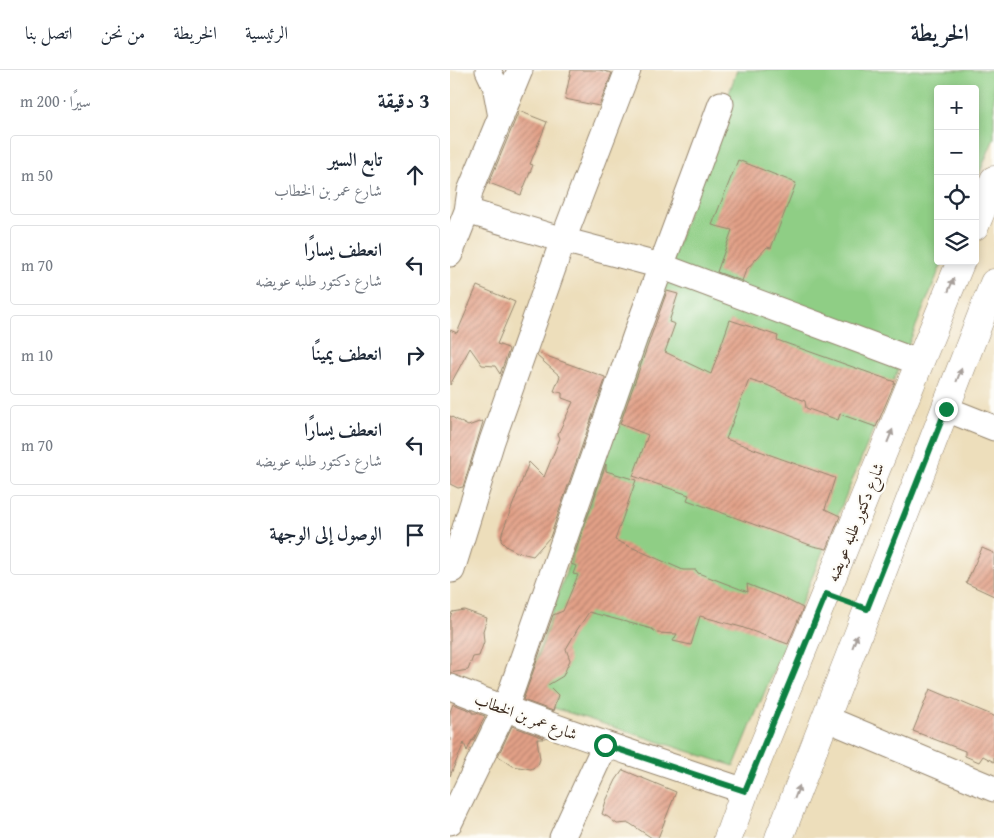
<!DOCTYPE html>
<html lang="ar">
<meta charset="utf-8">
<style>
body{margin:0;font-family:"Gentium Book Plus",Amiri,serif;background:#f2f2f3;color:#1f2937;direction:rtl}
.controls{position:absolute;right:15px;top:15px;display:grid;overflow:hidden;border-radius:5px;box-shadow:0 2px 8px #0003}
.controls button{width:45px;height:45px;display:grid;place-items:center;padding:0;border:0;border-bottom:1px solid #e0e1e3;background:#fff;color:#1f2937;font:25px sans-serif}
.stop{position:absolute;width:15px;height:15px;margin:-11px;border:4px solid #0b8043;border-radius:50%;background:#fff}
.stop.end{background:#0b8043;border-color:#fff;box-shadow:0 1px 5px #0008}
.list{margin:0;padding:0;list-style:none}
h2{display:flex;justify-content:space-between;align-items:center;height:65px;margin:0;padding:0 20px;font-size:21px}
h2 small{font-size:16px;font-weight:400;color:#747a83}
.list li{display:grid;grid-template-columns:32px 1fr auto;gap:15px;align-items:center;box-sizing:border-box;height:80px;margin:0 10px 10px;padding:0 10px;border:1px solid #e0e1e3;border-radius:5px}
.list b{display:block;font-size:19px;white-space:nowrap}
.list p{margin:0;font-size:16px;white-space:nowrap;color:#747a83}
.list em{font-size:16px;font-style:normal;color:#747a83}
.icon{flex:none;width:28px;height:28px;fill:none;stroke:currentColor;stroke-width:2;stroke-linecap:round;stroke-linejoin:round}
.map{position:relative;flex:none;width:544px;height:768px;overflow:hidden;direction:ltr}
header{display:flex;align-items:center;gap:30px;box-sizing:border-box;height:70px;padding:0 25px;background:#fff;border-bottom:1px solid #e0e1e3}
header strong{font-size:24px}
nav{display:flex;gap:28px;margin-inline-start:auto;font-size:18px}
main{display:flex}
aside{flex:1;background:#fff}
.map>svg:first-child{display:block}
</style>
<header>
<strong>الخريطة</strong>
<nav><a>الرئيسية</a><a>الخريطة</a><a>من نحن</a><a>اتصل بنا</a></nav>
</header>
<main>
<div class="map">
<svg width="544" height="768" viewBox="0 0 544 768">
<defs>
<pattern id="building-hatch" width="6" height="6" patternUnits="userSpaceOnUse" patternTransform="scale(1.25)"><rect width="6" height="6" fill="#e2a087"/><path d="M-1 1l2-2M0 6l6-6M5 7l2-2" fill="none" stroke="#b8836e"/></pattern>
</defs>
<rect width="100%" height="100%" fill="#fdfcf7"/>
<filter id="ink" filterUnits="userSpaceOnUse"><feTurbulence type="fractalNoise" baseFrequency=".02" numOctaves="2"/><feDisplacementMap in="SourceGraphic" scale="10" xChannelSelector="R" yChannelSelector="G"/><feConvolveMatrix kernelMatrix="1 2 1 2 8 2 1 2 1" color-interpolation-filters="sRGB"/></filter>
<filter id="wash" filterUnits="userSpaceOnUse"><feTurbulence type="fractalNoise" baseFrequency=".0096" numOctaves="4" result="noise"/><feDisplacementMap in="SourceGraphic" scale="20" xChannelSelector="R" yChannelSelector="G"/><feGaussianBlur stdDeviation="1.12" result="paint"/><feColorMatrix in="noise" values="0 0 0 0 0 0 0 0 0 0 0 0 0 0 0 0 0 1.4 0 .05"/><feComposite in="paint" operator="in"/></filter>
<g filter="url(#wash)">
<rect width="100%" height="100%" fill="#eddebb"/>
<path fill="#8fce85" stroke="#657c52" d="M287,0H544V68L525,114V19H488V191H493L284,696L73,628Z"/>
<g id="blocks">
<path fill="url(#building-hatch)" d="M121,0H149L162,3L149,36L115,29Z
M69,41L97,52L80,94L83,95L71,125L39,113Z
M288,90L346,113L321,178L317,177L296,200L292,211L267,202L282,160L262,155Z
M27,216L65,232L47,274L58,278L59,280L50,304L45,296L32,295L20,278L0,315V260L7,263Z
M217,221L228,224L219,252L225,254L215,282L261,304L280,250L328,266L327,270L445,312L426,357L390,344L388,350L356,338L355,331L312,313V314L299,310L276,369L385,408L375,439L390,446L377,479L363,476L237,430L239,425L183,406L198,365L170,354Z
M88,283L155,307V310L100,467L83,486L67,482L57,477L51,471L52,463L79,392L94,407L110,368L108,364L123,332L112,328V323L104,321L110,306L87,286Z
M0,346L18,356L32,351L33,352L13,417L8,418L0,414Z
M156,394V401L186,410L165,470L233,500H246L248,503L256,506L298,522L297,514L337,530L353,538L338,574L291,557L250,546L241,575L223,571L227,564L207,563L202,559L139,542L127,560L116,579L120,590L113,606L98,615L108,625L103,641L73,630L103,545L113,541L128,505L123,504L126,496L121,494Z
M532,478L544,483V526L516,513Z
M14,540L37,548L33,561L34,572L29,586L23,587L18,600L0,603V548L2,542Z
M480,619L544,646V692L533,686L529,692L515,686V681L463,661Z
M3,634L22,641V643H26L35,646L23,671L22,670L17,681L14,673L0,706V642Z
M62,656L94,668V669H87L90,689L88,695L81,699L63,696L48,686Z
M173,700L226,722L208,768H202L179,753L167,754L158,747L152,744L156,731L166,710Z"/>
</g>
</g>
<g filter="url(#ink)">
<use href="#blocks" fill-opacity="0" stroke="#94846c" stroke-width="1"/>
<g fill="none" stroke-linecap="round" stroke-linejoin="round">
<g stroke="#94846c" stroke-width="27">
<path id="minor" d="M38,0L45,15L51,47
M70,0L20,121L17,141L113,170L211,196L470,293
M0,184L17,141
M496,339L544,358
M2,500L42,371L113,170L178,0
M0,617C97,656 196,688 295,721
M375,648L544,719
M0,752L55,639L186,264L271,34
M112,768L155,675"/>
</g>
<g stroke="#94846c" stroke-width="29">
<path id="tertiary" d="M525,156L544,110
M278,768L295,721L511,191
M329,768C400,583 474,398 544,213"/>
</g>
<use href="#minor" stroke="#fff" stroke-width="25"/>
<use href="#tertiary" stroke="#fff" stroke-width="28"/>
</g>
<defs><path id="oneway-solid" d="M-6-.8H1V-3.2L6.5 0L1 3.2V.8H-6Z" transform="scale(1.25)"/></defs>
<g fill="#a79f9a">
<use href="#oneway-solid" transform="translate(501 215) rotate(-68)"/>
<use href="#oneway-solid" transform="translate(509 305) rotate(-69)"/>
<use href="#oneway-solid" transform="translate(440 366) rotate(-68)"/>
<use href="#oneway-solid" transform="translate(405 571) rotate(-69)"/>
<use href="#oneway-solid" transform="translate(347 722) rotate(-69)"/>
</g>
</g>
<g fill="none" stroke-linecap="round" stroke-linejoin="round" filter="url(#ink)">
<path stroke="#0b8043" stroke-width="6" d="M155,675L295,721L376,524L417,539L496,339"/>
</g>
<g text-anchor="middle" stroke-width="4.5" stroke-linejoin="round" paint-order="stroke">
<g font-size="16" fill="#3b2a1e" stroke="#fdfcf7">
<text transform="translate(405 452) rotate(-68)" y="6">شارع دكتور طلبه عويضه</text>
<text transform="translate(76 646) rotate(20)" y="6">شارع عمر بن الخطاب</text>
</g>
</g>
</svg>
<div class="controls">
<button>+</button>
<button>−</button>
<button><svg class="icon" aria-label="locate" viewBox="0 0 24 24"><circle cx="12" cy="12" r="6"/><path d="M12 2v4M12 18v4M2 12h4M18 12h4"/></svg></button>
<button><svg class="icon" aria-label="layers" viewBox="0 0 24 24"><path d="M12 4l9 5-9 5-9-5zM3 14l9 5 9-5"/></svg></button>
</div>
<div class="stop" style="left:155px;top:675px"></div>
<div class="stop end" style="left:496px;top:339px"></div>
</div>
<aside>
<h2>3 دقيقة<small>سيرًا · 200 m</small></h2>
<ul class="list">
<li><svg class="icon" aria-label="ahead" viewBox="0 0 24 24"><path d="M12 20V5M6 11l6-6 6 6"/></svg><div><b>تابع السير</b><p>شارع عمر بن الخطاب</p></div><em>50 m</em></li>
<li><svg class="icon" aria-label="left" viewBox="0 0 24 24"><path d="M17 20v-9H6M10 6l-5 5 5 5"/></svg><div><b>انعطف يسارًا</b><p>شارع دكتور طلبه عويضه</p></div><em>70 m</em></li>
<li><svg class="icon" aria-label="right" viewBox="0 0 24 24"><path d="M7 20v-9h11M14 6l5 5-5 5"/></svg><div><b>انعطف يمينًا</b></div><em>10 m</em></li>
<li><svg class="icon" aria-label="left" viewBox="0 0 24 24"><path d="M17 20v-9H6M10 6l-5 5 5 5"/></svg><div><b>انعطف يسارًا</b><p>شارع دكتور طلبه عويضه</p></div><em>70 m</em></li>
<li><svg class="icon" aria-label="arrive" viewBox="0 0 24 24"><path d="M6 21V4h12l-3 4 3 4H6"/></svg><div><b>الوصول إلى الوجهة</b></div></li>
</ul>
</aside>
</main>
